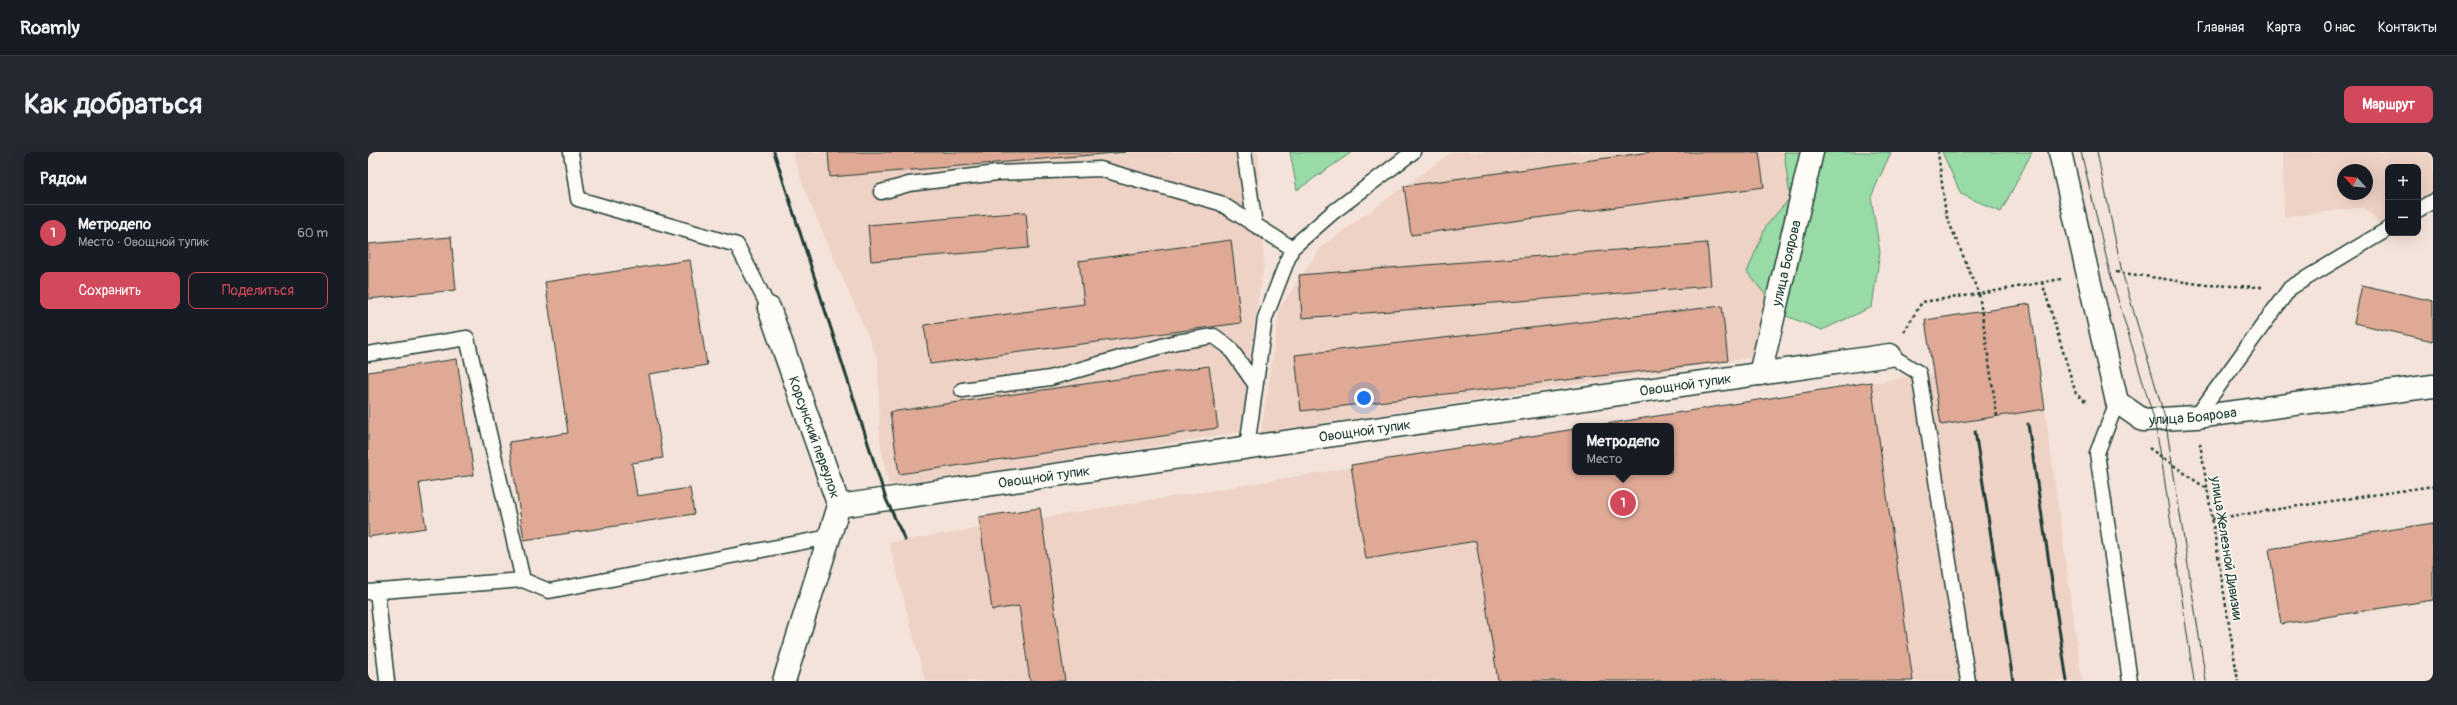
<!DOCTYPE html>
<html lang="ru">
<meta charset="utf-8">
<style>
body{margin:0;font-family:Pangolin,sans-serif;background:#242831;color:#f1f3f6}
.controls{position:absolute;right:12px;top:12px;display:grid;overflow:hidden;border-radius:8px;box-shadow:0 4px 16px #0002}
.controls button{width:36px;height:36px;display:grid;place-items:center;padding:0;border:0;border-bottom:1px solid #363941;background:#171b24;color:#f1f3f6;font:20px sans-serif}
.compass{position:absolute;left:1969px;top:12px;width:36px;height:36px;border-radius:50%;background:#171b24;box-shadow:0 4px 16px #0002;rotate:296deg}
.you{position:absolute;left:996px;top:246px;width:14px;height:14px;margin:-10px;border:3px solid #fff;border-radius:50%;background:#1a73e8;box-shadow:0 0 0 6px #1a73e833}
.badge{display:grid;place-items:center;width:26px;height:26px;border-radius:50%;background:#d1495b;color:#fff;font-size:13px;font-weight:700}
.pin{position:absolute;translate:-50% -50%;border:2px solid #fff;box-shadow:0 1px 4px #0006}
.popup{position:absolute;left:1204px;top:271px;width:102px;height:52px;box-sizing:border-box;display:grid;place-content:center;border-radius:8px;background:#171b24;filter:drop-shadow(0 1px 3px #0005);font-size:13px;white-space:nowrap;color:#9ea1a6}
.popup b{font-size:15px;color:#f1f3f6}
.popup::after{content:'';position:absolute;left:50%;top:100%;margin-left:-8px;border:8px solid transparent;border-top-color:#171b24}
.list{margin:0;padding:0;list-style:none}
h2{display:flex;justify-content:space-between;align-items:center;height:52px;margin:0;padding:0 16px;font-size:17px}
h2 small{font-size:13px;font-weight:400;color:#9ea1a6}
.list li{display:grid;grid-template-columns:26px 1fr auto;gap:12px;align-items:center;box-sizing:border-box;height:56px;padding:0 16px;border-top:1px solid #363941}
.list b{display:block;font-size:15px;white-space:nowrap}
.list p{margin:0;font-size:13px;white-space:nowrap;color:#9ea1a6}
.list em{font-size:13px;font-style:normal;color:#9ea1a6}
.actions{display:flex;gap:8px;padding:12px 16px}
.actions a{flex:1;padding:9px 0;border:1px solid #d1495b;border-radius:8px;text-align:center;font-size:14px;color:#d1495b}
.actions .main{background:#d1495b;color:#fff}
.map{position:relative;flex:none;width:2065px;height:529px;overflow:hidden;border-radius:8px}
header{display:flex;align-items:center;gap:24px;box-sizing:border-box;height:56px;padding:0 20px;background:#171b24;border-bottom:1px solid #363941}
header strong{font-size:19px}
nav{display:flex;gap:22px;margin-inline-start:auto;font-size:14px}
.intro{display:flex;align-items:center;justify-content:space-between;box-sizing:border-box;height:96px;padding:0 24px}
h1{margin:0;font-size:28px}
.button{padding:10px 18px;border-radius:8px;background:#d1495b;color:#fff;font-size:14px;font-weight:700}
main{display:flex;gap:24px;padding:0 24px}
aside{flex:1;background:#171b24;border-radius:8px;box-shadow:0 4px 16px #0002}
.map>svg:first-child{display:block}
</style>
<header>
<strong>Roamly</strong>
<nav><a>Главная</a><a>Карта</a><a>О нас</a><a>Контакты</a></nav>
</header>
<div class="intro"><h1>Как добраться</h1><a class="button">Маршрут</a></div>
<main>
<aside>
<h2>Рядом<small></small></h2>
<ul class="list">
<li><span class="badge">1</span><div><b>Метродепо</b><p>Место · Овощной тупик</p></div><em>60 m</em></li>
</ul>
<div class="actions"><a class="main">Сохранить</a><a>Поделиться</a></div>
</aside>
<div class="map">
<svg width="2065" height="529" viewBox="0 0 2065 529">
<rect width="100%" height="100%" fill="#f4e3da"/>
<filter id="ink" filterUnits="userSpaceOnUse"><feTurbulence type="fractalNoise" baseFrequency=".025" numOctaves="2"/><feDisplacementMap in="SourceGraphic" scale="8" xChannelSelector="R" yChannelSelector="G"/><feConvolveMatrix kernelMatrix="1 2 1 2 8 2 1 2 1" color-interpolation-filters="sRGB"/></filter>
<g filter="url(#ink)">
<path fill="#eed2c5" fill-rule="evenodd" d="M425,0H890L896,112L880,214L876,279L589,328L521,332L512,289L510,207L437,40Z
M1084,0H1435L1386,205L893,281L912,155L954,94Z
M1915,0H2065V58L2050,59V15H2020V68L2011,72L1997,55L1916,65ZM1975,18H1999V42H1975Z
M1565,221L1573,273L1677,257L1714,529H557L521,391L1207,279V320H1303V274H1238Z"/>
<path fill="#98dba7" stroke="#5c8c6e" d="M922,0H984L929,38Z
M1416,0H1523L1503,45L1512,100L1504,155L1454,178L1413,162L1379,120L1398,74L1422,46Z
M1574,0H1664L1633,60L1593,42Z"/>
<path fill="#dfa995" stroke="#1f3d34" d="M460,0H758L462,25Z
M1282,0H1391L1396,35L1043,83L1036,34Z
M658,60L661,96L503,109L500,73Z
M83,85L88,138L0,147V92Z
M863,88L873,171L562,212L556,173L716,152L711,109Z
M1339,91L1343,134L934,166L931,123Z
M322,108L339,213L281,222L295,306L264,311L269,344L322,336L326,362L156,388L141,290L200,281L177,130Z
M1994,133L2065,149V189L1986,171Z
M1662,152L1677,257L1573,273L1557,168Z
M1354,154L1360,209L933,259L927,203Z
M89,207L106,323L51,331L58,376L0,385V220Z
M841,214L850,276L531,322L522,260Z
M1503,230L1545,529H1130L1108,389L998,407L983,313L1207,277V320H1303V274H1226Z
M672,356L697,529H662L651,454L624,458L611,365Z
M2065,371V448L1913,472L1901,397Z"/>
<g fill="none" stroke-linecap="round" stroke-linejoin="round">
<g stroke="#1f3d34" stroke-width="17">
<path id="service" d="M203,0L210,47L369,93L401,156
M876,0L887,73
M513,40L541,32L629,21L732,17L852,51L924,96
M2050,58L2065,49
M0,202L99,186L155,428
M1522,203L1551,221L1600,529
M594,238L682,226L808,190L846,184L861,195L887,232
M1749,250L1729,301L1762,529
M1828,265L1922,136L2020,77
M879,295L897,166L924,96L964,61L1045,0
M9,439L19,529
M0,440L155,428L181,439L461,385"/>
</g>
<g stroke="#1f3d34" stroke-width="25">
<g id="minor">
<path id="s1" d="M1692,0L1749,250L1775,268L1828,265L2065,234"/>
<path id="s2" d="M401,156L471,354L416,529"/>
<path id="s3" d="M1392,222L1444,0"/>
<path id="s4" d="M471,354L1522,203"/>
</g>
</g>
<path stroke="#1f3d34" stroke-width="2.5" stroke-dasharray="3 3" stroke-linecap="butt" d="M1748,120L1838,133L1894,135
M1674,130L1708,242L1720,251
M1536,180L1554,150L1611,142L1578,63L1570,0
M1629,264L1611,142L1693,127
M1832,291L1870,529
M1781,296L1839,337
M1844,367L2065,334"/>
<use href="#service" stroke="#fdfcf7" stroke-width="14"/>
<use href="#minor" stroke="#fdfcf7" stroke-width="22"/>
<path stroke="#1f3d34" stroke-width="1" d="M1713,0L1742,121L1786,267L1793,304L1826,529
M1729,0L1754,120L1797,266L1838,529"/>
<path stroke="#1f3d34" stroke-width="3" d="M406,0L518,347L537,388
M1660,272L1699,529
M1607,279L1645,529"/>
</g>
</g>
<g text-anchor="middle" stroke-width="3" stroke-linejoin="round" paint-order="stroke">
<g font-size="14" fill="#1f3d34" stroke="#fdfcf7">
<text dy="5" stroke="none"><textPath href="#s3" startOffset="114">улица Боярова</textPath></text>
<text dy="5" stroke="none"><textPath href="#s4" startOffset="855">Овощной тупик</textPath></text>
<text dy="5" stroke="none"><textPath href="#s1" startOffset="338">улица Боярова</textPath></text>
<text dy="5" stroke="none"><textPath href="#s4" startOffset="531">Овощной тупик</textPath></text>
<text dy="5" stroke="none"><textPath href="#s2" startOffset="137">Корсунский переулок</textPath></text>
<text dy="5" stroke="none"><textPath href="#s4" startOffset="207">Овощной тупик</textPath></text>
<text transform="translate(1859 396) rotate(81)" y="5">улица Железной Дивизии</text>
</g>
</g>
</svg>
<div class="controls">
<button>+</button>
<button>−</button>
</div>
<svg class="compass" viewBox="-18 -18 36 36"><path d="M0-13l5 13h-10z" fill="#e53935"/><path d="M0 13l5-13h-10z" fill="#9ea1a6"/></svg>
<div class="you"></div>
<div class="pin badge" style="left:1255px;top:351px">1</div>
<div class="popup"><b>Метродепо</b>Место</div>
</div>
</main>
